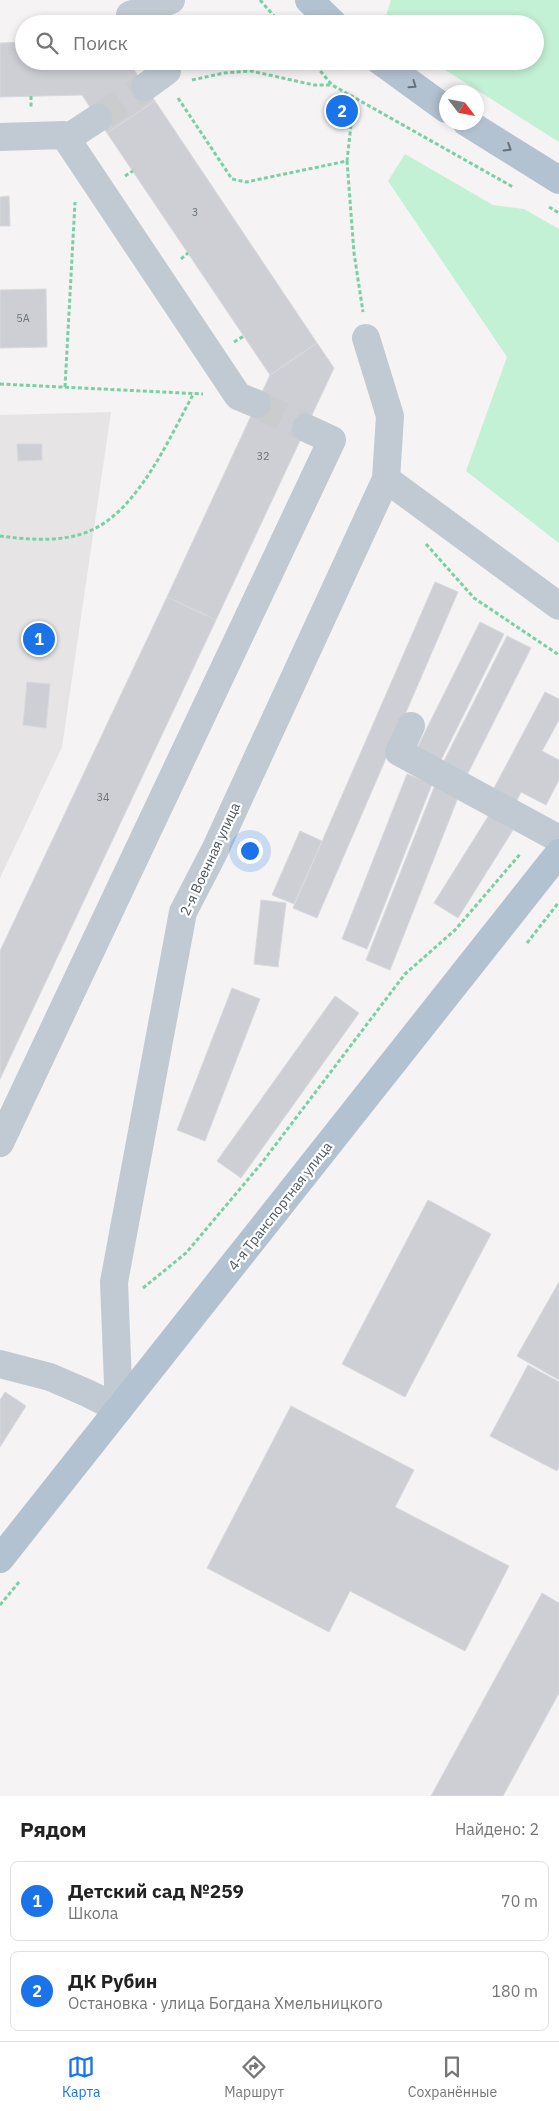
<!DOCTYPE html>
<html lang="ru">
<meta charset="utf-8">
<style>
body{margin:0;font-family:"IBM Plex Sans",sans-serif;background:#f6f6f6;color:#222}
.compass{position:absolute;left:439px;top:85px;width:45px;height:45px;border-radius:50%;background:#fff;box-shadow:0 2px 8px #0003;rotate:122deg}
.you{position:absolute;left:249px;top:850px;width:18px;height:18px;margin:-12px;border:4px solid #fff;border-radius:50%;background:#1a73e8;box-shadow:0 0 0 8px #1a73e833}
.badge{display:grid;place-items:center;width:32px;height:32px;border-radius:50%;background:#1a73e8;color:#fff;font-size:16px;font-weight:700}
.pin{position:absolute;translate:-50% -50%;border:2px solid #fff;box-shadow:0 1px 5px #0006}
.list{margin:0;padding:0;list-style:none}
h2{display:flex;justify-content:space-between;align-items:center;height:65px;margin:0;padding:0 20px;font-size:21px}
h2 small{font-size:16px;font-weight:400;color:#767676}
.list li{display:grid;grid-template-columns:32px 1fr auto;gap:15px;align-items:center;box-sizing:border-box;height:80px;margin:0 10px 10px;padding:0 10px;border:1px solid #e0e0e0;border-radius:8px}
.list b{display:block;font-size:19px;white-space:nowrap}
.list p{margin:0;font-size:16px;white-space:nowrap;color:#767676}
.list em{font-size:16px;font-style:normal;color:#767676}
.icon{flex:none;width:28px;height:28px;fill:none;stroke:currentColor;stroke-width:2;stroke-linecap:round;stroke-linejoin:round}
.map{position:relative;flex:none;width:559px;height:1796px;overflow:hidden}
.search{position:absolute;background:#fff;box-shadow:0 2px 8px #0003;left:15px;right:15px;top:15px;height:55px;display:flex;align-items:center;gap:12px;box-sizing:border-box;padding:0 18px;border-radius:28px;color:#767676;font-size:19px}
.sheet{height:245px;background:#fff}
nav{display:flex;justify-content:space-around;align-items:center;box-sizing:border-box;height:70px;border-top:1px solid #e0e0e0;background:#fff;font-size:14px;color:#767676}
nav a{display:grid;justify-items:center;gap:2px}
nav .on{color:#1a73e8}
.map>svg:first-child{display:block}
</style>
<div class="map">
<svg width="559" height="1796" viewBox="0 0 559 1796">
<rect width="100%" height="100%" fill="#f5f3f3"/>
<path fill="#e6e4e5" d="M111,412L62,747L0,878V415Z"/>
<path fill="#c3f1d5" d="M391,0H559V142L431,61H535V24H388L385,19Z
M405,154L493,205L524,209L559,229V543L466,471L507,357L388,181Z"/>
<path fill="#cdcfd5" stroke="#d7d9de" d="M24,42V61H128L155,101L107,133L82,95L0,97V43Z
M155,101L317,343L270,375L107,133Z
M9,196L10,226H0V197Z
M46,289L47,347L0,348V290Z
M317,343L334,368L216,620L167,597L270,375Z
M17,444H42V460L18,461Z
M435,582L458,592L317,918L293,908Z
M167,597L216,620L0,1079V951Z
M480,622L504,634L440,762L416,750Z
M507,636L531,648L467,775L443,763Z
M27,682L50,684L46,728L23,725Z
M545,692L559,699V720L542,751L559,760V780L546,805L521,792L516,802L493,790Z
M407,774L432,784L367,949L342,939Z
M435,785L459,795L390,970L366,960Z
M489,815L513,830L458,918L434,903Z
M300,831L322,841L294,904L272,895Z
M261,900L286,903L278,967L254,964Z
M232,988L260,999L205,1141L177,1130Z
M335,996L359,1013L241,1178L217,1161Z
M428,1200L491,1234L405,1397L342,1364Z
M559,1282V1380L517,1356Z
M528,1365L559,1382V1467L557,1471L490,1436Z
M5,1392L26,1406L0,1447V1400Z
M291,1406L414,1470L395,1507L509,1566L465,1651L350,1591L329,1632L207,1568Z
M542,1593L559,1603V1693L503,1796H431Z"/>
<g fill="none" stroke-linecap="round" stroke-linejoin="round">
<path stroke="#caccce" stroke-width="28" stroke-dasharray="28 14" stroke-linecap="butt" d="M98,118L145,87
M257,404L306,428"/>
<path stroke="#7ad0a6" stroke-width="3" stroke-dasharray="4 2.5" stroke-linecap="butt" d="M260,0L281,24
M312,61L332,85L513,187
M192,80L224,73L251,71L314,85H331
M31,96V108
M178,98L232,179L246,182L347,161L354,98
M347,161L354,253L363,312
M125,176L133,171
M549,207L559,213
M181,259L188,253
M234,342L244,336
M0,384L203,394
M65,387L75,202
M0,536C30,540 66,543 94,529C141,505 169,438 194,393
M426,544L474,598L559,655
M527,943L559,902
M143,1288L186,1253L261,1164L405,974L455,930L521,853
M0,1605L19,1582"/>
<path stroke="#c1cad2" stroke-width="28" d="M135,24L130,15L171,0
M145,87L167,71L160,61
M0,137L64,135L238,396L257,404
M66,139L98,118
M386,479L559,606
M411,726L399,752L559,839
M0,1143L332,440L306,428
M0,1364L50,1377L87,1393L119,1409
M119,1409L114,1282L183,912L215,850L386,479L390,416L366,338"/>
<path stroke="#b3c2d1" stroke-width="28" d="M309,0L334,24
M380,61L446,109
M466,122L559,180
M0,1559L559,853"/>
</g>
<defs><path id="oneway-chevron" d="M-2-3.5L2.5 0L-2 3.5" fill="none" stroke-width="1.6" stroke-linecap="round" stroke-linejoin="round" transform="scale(1.25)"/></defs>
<g stroke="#64717d">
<use href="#oneway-chevron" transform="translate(413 85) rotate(35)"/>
<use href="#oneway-chevron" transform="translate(508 148) rotate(32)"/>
</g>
<g text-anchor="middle" stroke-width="4.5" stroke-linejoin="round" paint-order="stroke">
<g font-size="11" fill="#6b747e">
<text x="195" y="216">3</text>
<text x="23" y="322">5А</text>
<text x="263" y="460">32</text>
<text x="103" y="801">34</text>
</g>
<g font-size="14" fill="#4a5661" stroke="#fff">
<text transform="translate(210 859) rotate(-65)" y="5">2-я Военная улица</text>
<text transform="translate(280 1206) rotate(-52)" y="5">4-я Транспортная улица</text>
</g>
</g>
</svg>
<svg class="compass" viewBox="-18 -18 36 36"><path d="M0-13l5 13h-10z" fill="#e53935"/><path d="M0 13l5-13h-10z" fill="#767676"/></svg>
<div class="you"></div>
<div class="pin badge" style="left:39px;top:639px">1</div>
<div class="pin badge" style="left:342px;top:111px">2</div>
<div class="search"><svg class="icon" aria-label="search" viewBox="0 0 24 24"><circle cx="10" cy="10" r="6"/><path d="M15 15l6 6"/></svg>Поиск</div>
</div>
<section class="sheet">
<h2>Рядом<small>Найдено: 2</small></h2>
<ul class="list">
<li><span class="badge">1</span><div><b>Детский сад №259</b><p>Школа</p></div><em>70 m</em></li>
<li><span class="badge">2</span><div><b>ДК Рубин</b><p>Остановка · улица Богдана Хмельницкого</p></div><em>180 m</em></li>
</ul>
</section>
<nav>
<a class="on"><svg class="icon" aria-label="map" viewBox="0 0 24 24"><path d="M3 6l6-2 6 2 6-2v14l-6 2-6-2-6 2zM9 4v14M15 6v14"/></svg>Карта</a>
<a><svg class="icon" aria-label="directions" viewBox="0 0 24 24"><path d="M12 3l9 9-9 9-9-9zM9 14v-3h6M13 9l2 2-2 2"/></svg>Маршрут</a>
<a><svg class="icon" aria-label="saved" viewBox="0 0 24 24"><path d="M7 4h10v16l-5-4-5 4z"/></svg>Сохранённые</a>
</nav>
